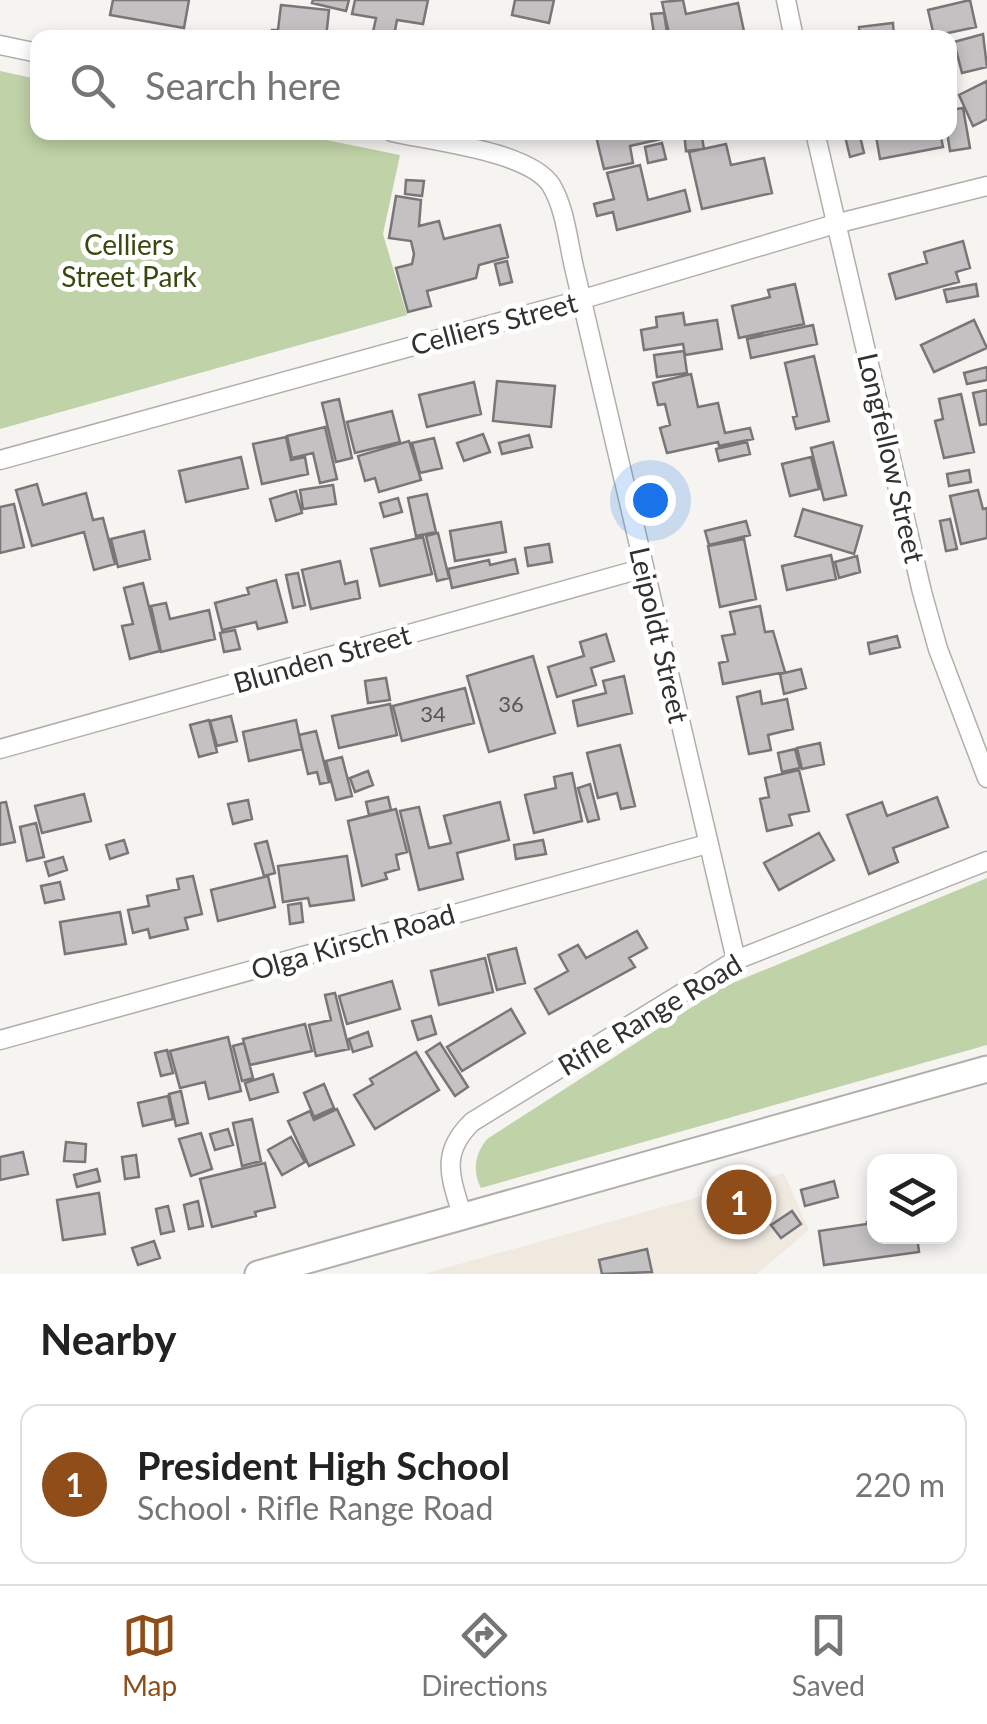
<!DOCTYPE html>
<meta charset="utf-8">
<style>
body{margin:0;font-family:Lato,sans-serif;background:#f2f2f2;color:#222}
.controls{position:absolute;right:30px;bottom:30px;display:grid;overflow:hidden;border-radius:20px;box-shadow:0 5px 15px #0003}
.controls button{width:90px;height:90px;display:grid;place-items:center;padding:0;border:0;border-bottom:2px solid #e0e0e0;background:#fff;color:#222;font:50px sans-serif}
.you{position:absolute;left:650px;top:500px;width:35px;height:35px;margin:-25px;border:8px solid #fff;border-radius:50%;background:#1a73e8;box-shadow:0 0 0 15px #1a73e833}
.badge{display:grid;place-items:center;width:65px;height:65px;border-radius:50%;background:#8f4e19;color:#fff;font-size:32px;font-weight:700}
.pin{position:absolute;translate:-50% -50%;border:5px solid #fff;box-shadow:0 2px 10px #0006}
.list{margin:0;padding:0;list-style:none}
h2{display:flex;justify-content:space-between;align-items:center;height:130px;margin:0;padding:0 40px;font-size:42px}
h2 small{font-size:32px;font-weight:400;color:#767676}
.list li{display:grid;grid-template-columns:65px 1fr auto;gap:30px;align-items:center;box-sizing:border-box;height:160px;margin:0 20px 20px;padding:0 20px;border:2px solid #e0e0e0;border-radius:20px}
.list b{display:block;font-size:38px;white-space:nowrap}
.list p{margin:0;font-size:32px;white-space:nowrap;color:#767676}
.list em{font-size:32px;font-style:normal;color:#767676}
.icon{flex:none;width:55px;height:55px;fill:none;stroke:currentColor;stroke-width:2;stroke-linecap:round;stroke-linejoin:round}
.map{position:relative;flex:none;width:987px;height:1274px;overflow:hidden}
.search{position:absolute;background:#fff;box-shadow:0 5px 15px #0003;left:30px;right:30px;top:30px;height:110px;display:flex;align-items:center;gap:25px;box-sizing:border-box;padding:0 35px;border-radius:20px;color:#767676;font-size:38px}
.sheet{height:310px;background:#fff}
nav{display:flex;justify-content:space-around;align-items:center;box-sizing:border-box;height:140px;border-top:2px solid #e0e0e0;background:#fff;font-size:28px;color:#767676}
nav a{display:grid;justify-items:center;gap:5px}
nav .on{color:#8f4e19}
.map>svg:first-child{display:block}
</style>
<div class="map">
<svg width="987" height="1274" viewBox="0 0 987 1274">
<rect width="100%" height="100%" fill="#f6f4f1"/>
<path fill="#f0e9e0" d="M784,1173L809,1230L757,1274H424Z"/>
<path fill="#c0d2a7" d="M0,71L37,79L38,132L292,133L400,155L383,234L407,315L0,429Z
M987,878V1045L481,1188C472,1171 475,1154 487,1139L723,987Z"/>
<path fill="#c4c1c3" stroke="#797678" stroke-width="2.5" d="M113,0H189L184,28L110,15Z
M313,0H349L346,11L312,3Z
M355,0H428L423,24L397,20L394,36L373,32L376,18L352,14Z
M515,0H554L549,23L512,15Z
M683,0L686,14L738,3L745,36L670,38L662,2Z
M970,0L976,27L934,36L928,10Z
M281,5L329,10L326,38H271L272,30H278Z
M664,13L667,32L654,34L651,14Z
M893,23L894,38H860L859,27Z
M983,34L987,67L962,73L954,42Z
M987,81V119L973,126L959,95Z
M963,108L970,148L950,151L947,132L950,110Z
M595,132H659L661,139L630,146L633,163L604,169Z
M684,132H701L704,149L686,151Z
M844,132H859L864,153L850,157Z
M940,132L943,147L880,159L876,136L892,132Z
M662,143L666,159L648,163L645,147Z
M726,144L731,165L764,158L772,193L702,209L689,152Z
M640,165L648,200L685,190L690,211L617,230L613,212L597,216L594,204L614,199L607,173Z
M406,180L424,181L422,196L405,194Z
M396,196L421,200L419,226L439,221L444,239L500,225L508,257L479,265L476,278L427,291L431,306L408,312L396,268L412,264L414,254L411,241L389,238Z
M963,241L970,268L956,272L959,282L896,299L889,274L927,263L924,252Z
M507,261L512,282L500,285L495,264Z
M795,284L804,324L739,338L732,306L770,297L768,290Z
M976,284L978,296L947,302L944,290Z
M683,313L685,325L717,320L722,349L685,355L683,344L644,350L641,330L657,327L656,317Z
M974,320L987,348L934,372L921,345Z
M813,325L817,344L751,358L747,339Z
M684,351L687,373L657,377L654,355Z
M814,356L829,421L796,429L793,417L797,416L785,363Z
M987,367V380L967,384L964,373Z
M691,374L698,407L718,403L725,433L750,428L753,439L719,446L718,442L667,453L660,428L670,425L665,404L658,405L653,383Z
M497,381L555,386L551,427L493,421Z
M474,382L481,414L427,427L419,395Z
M987,390V424L980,425L973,393Z
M961,394L974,452L944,458L935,421L943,419L939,399Z
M339,399L352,458L336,462L322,403Z
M392,411L400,442L355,453L347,422Z
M325,427L337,479L320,483L313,453L292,458L287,436Z
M483,434L490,452L464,461L457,443Z
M529,435L532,447L502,454L499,443Z
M286,437L291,460L305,457L308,474L262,484L253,444Z
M434,438L442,468L420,473L412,443Z
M409,441L421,480L379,492L375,478L365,481L358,456Z
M747,442L750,454L719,461L716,449Z
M833,442L846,495L824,500L811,448Z
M241,457L248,488L186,502L179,471Z
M811,457L819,489L790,496L782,464Z
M969,470L971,482L949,486L947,474Z
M37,484L43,505L86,493L93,520L103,518L115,564L94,570L84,532L32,546L16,490Z
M333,485L336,504L303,509L300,490Z
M978,490L983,509L987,508V538L961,544L950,496Z
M296,491L302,513L276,521L270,499Z
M427,494L436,532L416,536L408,498Z
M398,498L402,512L384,517L380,503Z
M14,504L24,547L0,553V507Z
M803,509L862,526L854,554L795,536Z
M950,519L957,549L946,551L940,521Z
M746,521L750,535L709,545L705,531Z
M501,522L506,552L455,561L450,531Z
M144,531L150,559L118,567L111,539Z
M438,533L449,578L437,581L426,536Z
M423,537L432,574L380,586L371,549Z
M744,539L756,599L720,607L708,546Z
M549,544L552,562L528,566L525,548Z
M831,555L836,579L787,590L782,566Z
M857,556L860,572L839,578L835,562Z
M515,559L518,573L452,588L448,569L489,560L490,565Z
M340,561L345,584L357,581L360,598L311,609L302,570Z
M298,573L305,605L293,608L286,575Z
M276,580L287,622L258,629L256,622L222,630L215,603L249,594L247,588Z
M143,583L160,651L130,659L122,626L133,624L124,588Z
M166,603L170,619L209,610L215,639L161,652L151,606Z
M760,606L765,632L773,631L785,672L723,684L719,663L728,661L722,636L735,634L730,612Z
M235,630L240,649L224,652L220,633Z
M606,634L614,661L591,668L596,685L557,697L548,667L584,656L580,642Z
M897,636L900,647L870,654L868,643Z
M533,656L555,733L489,752L467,676Z
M801,669L806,688L784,694L780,674Z
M624,676L632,713L578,726L573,701L606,693L603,681Z
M386,678L390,700L368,703L365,681Z
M465,688L474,723L402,741L393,706Z
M760,691L762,704L787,699L793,729L768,735L771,750L749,754L737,697Z
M390,704L397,735L339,748L332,716Z
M231,716L237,741L217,746L210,721Z
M209,720L217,752L199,757L190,725Z
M296,720L302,749L249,761L243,732Z
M316,731L329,782L320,784L317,772L308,774L299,735Z
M820,743L824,764L802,769L797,748Z
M620,745L635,806L621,809L617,793L598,798L587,753Z
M795,749L800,768L782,772L778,753Z
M342,757L352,796L336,800L326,761Z
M799,770L809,811L789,815L792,825L767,831L760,799L769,797L765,778Z
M368,771L373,785L355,792L350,778Z
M572,773L582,821L534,833L525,795L556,788L554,777Z
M590,784L599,819L588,822L578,788Z
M84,794L91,821L42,833L35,806Z
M388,797L391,810L369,815L366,802Z
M937,797L948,827L893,848L898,862L869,874L847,815L882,802L887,816Z
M248,800L252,819L233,824L228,804Z
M6,802L15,842L0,845V803Z
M500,802L509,840L457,853L463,879L419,890L400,811L419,807L429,848L451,843L444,816Z
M396,809L407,852L396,855L399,869L385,873L387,879L362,886L348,821Z
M36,823L44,857L27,861L20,827Z
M819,833L834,860L779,890L764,863Z
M124,840L128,853L110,859L106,845Z
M543,840L546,854L516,859L514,845Z
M267,841L275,873L264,876L255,844Z
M347,856L354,900L310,906L308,898L283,902L278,866Z
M63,857L67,870L49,876L45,862Z
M193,876L202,914L185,918L188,929L150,938L148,929L133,933L128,910L149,906L147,896L179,889L177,879Z
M268,876L275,907L218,921L211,890Z
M60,882L64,899L45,903L41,886Z
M301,903L303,922L290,924L288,905Z
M120,912L126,944L65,954L60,922Z
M637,931L647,948L629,958L635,967L549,1014L535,989L568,971L559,955L578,945L586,958Z
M516,948L525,983L497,990L488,955Z
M485,958L493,992L439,1005L431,971Z
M392,981L400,1009L347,1024L339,996Z
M335,993L349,1049L316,1056L309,1025L331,1020L325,995Z
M511,1009L525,1033L462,1071L447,1047Z
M431,1016L436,1034L418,1040L412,1021Z
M305,1024L312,1051L250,1065L243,1039Z
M368,1032L372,1046L353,1052L349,1039Z
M228,1037L241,1091L209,1099L205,1082L180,1088L170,1051Z
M244,1043L253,1078L242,1081L233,1046Z
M440,1043L468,1087L455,1096L426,1052Z
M167,1050L173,1073L161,1076L155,1053Z
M416,1052L439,1090L375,1129L354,1095L373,1084L370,1079Z
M273,1074L278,1092L250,1100L245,1083Z
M324,1084L334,1108L314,1117L304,1093Z
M181,1091L188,1123L176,1126L169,1094Z
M168,1096L173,1119L143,1126L138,1103Z
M337,1109L354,1145L309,1166L288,1121L310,1111L314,1120Z
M252,1119L261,1161L242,1166L233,1123Z
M228,1129L233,1145L215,1150L210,1134Z
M201,1133L212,1169L191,1176L179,1139Z
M291,1137L305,1162L282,1175L268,1150Z
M66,1142L86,1144L85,1162L64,1161Z
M23,1152L28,1174L0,1180V1157Z
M136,1155L139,1177L125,1179L122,1157Z
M265,1163L275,1207L255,1212L256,1216L212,1227L200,1179Z
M97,1169L100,1181L77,1187L74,1175Z
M834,1181L838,1197L805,1206L801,1190Z
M99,1193L105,1234L63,1240L57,1200Z
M198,1201L203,1226L189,1229L184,1205Z
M168,1206L174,1231L161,1234L156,1209Z
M792,1211L801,1224L781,1238L771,1225Z
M874,1221V1236H917L919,1252L824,1265L819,1231L867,1224V1222Z
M154,1241L160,1258L138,1265L132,1248Z
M647,1249L652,1272L602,1274L599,1260Z"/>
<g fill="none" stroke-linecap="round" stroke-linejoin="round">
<g stroke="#b1afac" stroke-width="21">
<path id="minor" d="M786,0L794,38
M0,45L38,53
M392,132C430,141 529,151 551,185C565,208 568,241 574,267L736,960
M815,132L922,592L938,649L987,778
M0,460L580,300L835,224L987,186
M0,749L644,568
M0,1040L707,844
M463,1218C451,1178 439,1154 472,1122L736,960L987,861"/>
</g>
<g stroke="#b1afac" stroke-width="29">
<path id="secondary" d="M258,1274L987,1069"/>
</g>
<use href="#minor" stroke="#fff" stroke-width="18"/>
<use href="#secondary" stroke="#fff" stroke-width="25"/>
</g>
<g text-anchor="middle" stroke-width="10" stroke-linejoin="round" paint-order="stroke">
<g font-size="22" fill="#565555">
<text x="511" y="712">36</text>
<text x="433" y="722">34</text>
</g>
<g font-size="28" fill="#37490f" stroke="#fff">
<text x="129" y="255">Celliers<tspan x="129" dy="32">Street Park</tspan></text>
</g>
<g font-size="28" fill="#323130" stroke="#fff">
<text transform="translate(494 324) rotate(-15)" y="10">Celliers Street</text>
<text transform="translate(891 458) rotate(77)" y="10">Longfellow Street</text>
<text transform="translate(659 635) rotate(77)" y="10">Leipoldt Street</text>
<text transform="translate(322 659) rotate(-16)" y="10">Blunden Street</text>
<text transform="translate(353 942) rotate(-16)" y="10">Olga Kirsch Road</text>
<text transform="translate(650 1015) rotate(-31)" y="10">Rifle Range Road</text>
</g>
</g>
</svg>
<div class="controls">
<button><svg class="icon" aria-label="layers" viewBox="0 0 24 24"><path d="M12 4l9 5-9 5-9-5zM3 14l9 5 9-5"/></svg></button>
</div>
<div class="you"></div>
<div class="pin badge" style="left:739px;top:1202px">1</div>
<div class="search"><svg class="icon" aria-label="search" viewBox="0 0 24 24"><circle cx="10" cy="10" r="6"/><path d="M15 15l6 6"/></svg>Search here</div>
</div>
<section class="sheet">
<h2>Nearby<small></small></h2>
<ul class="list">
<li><span class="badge">1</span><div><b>President High School</b><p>School · Rifle Range Road</p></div><em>220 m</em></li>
</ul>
</section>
<nav>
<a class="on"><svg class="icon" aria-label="map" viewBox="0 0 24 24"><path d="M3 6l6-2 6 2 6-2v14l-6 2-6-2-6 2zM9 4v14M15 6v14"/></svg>Map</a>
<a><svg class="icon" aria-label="directions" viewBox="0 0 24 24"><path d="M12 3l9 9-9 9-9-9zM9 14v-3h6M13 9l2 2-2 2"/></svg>Directions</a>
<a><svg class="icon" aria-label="saved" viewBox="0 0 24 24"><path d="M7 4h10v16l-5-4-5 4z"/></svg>Saved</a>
</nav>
